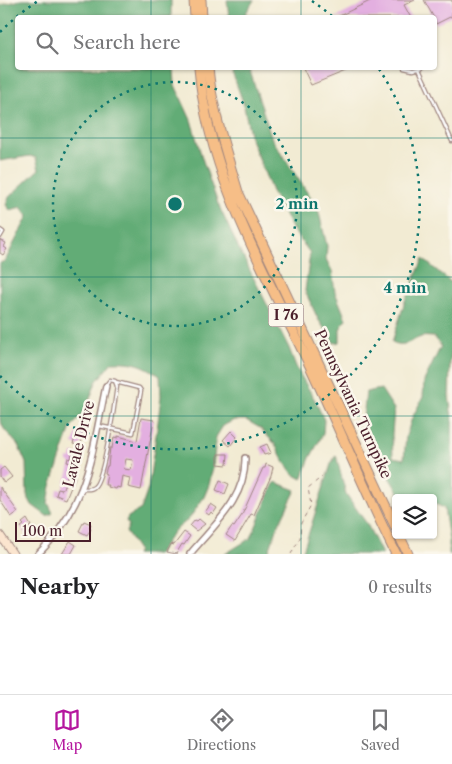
<!DOCTYPE html>
<style>
body{margin:0;font-family:"Libre Caslon Text",serif;background:#f2f2f2;color:#202124}
.controls{position:absolute;right:15px;bottom:15px;display:grid;overflow:hidden;border-radius:5px;box-shadow:0 1px 4px #0004}
.controls button{width:45px;height:45px;display:grid;place-items:center;padding:0;border:0;border-bottom:1px solid #e0e0e0;background:#fff;color:#202124;font:25px sans-serif}
.scale{position:absolute;left:15px;bottom:12px;width:76px;box-sizing:border-box;padding-left:5px;border:2px solid #4a1f2b;border-top:0;font-size:14px;line-height:18px;white-space:nowrap;color:#4a1f2b;-webkit-text-stroke:4px #fbf7ec;paint-order:stroke}
.list{margin:0;padding:0;list-style:none}
h2{display:flex;justify-content:space-between;align-items:center;height:65px;margin:0;padding:0 20px;font-size:21px}
h2 small{font-size:16px;font-weight:400;color:#757577}
.icon{flex:none;width:28px;height:28px;fill:none;stroke:currentColor;stroke-width:2;stroke-linecap:round;stroke-linejoin:round}
.map{position:relative;flex:none;width:452px;height:554px;overflow:hidden}
.search{position:absolute;background:#fff;box-shadow:0 1px 4px #0004;left:15px;right:15px;top:15px;height:55px;display:flex;align-items:center;gap:12px;box-sizing:border-box;padding:0 18px;border-radius:5px;color:#757577;font-size:19px}
.sheet{height:140px;background:#fff}
nav{display:flex;justify-content:space-around;align-items:center;box-sizing:border-box;height:70px;border-top:1px solid #e0e0e0;background:#fff;font-size:14px;color:#757577}
nav a{display:grid;justify-items:center;gap:2px}
nav .on{color:#b5179e}
.map>svg:first-child{display:block}
</style>
<div class="map">
<svg width="452" height="554" viewBox="0 0 452 554">
<rect width="100%" height="100%" fill="#fbf7ec"/>
<filter id="ink" filterUnits="userSpaceOnUse"><feTurbulence type="fractalNoise" baseFrequency=".02" numOctaves="2"/><feDisplacementMap in="SourceGraphic" scale="10" xChannelSelector="R" yChannelSelector="G"/><feConvolveMatrix kernelMatrix="1 2 1 2 8 2 1 2 1" color-interpolation-filters="sRGB"/></filter>
<filter id="wash" filterUnits="userSpaceOnUse"><feTurbulence type="fractalNoise" baseFrequency=".0096" numOctaves="4" result="noise"/><feDisplacementMap in="SourceGraphic" scale="20" xChannelSelector="R" yChannelSelector="G"/><feGaussianBlur stdDeviation="1.12" result="paint"/><feColorMatrix in="noise" values="0 0 0 0 0 0 0 0 0 0 0 0 0 0 0 0 0 1.4 0 .05"/><feComposite in="paint" operator="in"/></filter>
<g filter="url(#wash)">
<rect width="100%" height="100%" fill="#f2ebd3"/>
<path fill="#62ac76" stroke="#566650" d="M21,0H171V17L18,18V68H174L175,85L191,120L203,161L218,204L237,245L289,348L297,369L315,400L324,420L323,434L310,458L302,479L293,474L285,463L275,444L260,428L246,420H234L223,426L216,437L213,467L209,485L204,497L189,519L174,531L158,554H136L138,550L126,532L129,525L126,521L128,517L141,509L148,489L158,422L161,396L160,376C143,364 133,361 112,362L96,382L88,404L79,419L71,427L51,486L48,503L53,513L47,516L32,505L27,495L26,463L18,445L4,429L0,420V263L5,261L28,216L21,207L10,210L6,205L9,197L39,169L36,158L30,156L0,161V5Z
M227,0H254L246,13V18L229,17Z
M232,68H249L272,139L318,209L327,246L326,259L332,271L335,292L346,319L340,329V342L334,343L318,319L305,291L310,253L293,230L273,194L251,139L243,102L232,72Z
M423,259L452,283V350L450,362L449,396L452,420V554H449V540L444,508L433,503V498H402L377,458L363,419L366,392L381,389L394,409L392,434L393,457L404,459L406,436L412,418L423,397L424,381L441,346L434,337C430,337 424,336 421,337C410,341 404,348 392,342L405,301Z
M336,455L346,494L367,524L382,554H302L331,464Z
M275,482L296,490L278,526L268,554H225L251,538L271,490Z"/>
<g id="blocks">
<path fill="#e3afe0" fill-rule="evenodd" d="M372,0H415L404,5L411,18H335Z
M424,0H452V16L436,24L434,18Z
M303,68H353L311,85Z
M0,240L6,243L4,247L7,249L3,255L0,253Z
M141,418L154,420L141,490L128,487L130,478L122,476L120,488L117,487L116,489L108,487L109,485H105L107,474L105,473L107,466H108L110,448H112L114,437L118,438V436L137,441ZM126,459L133,460L131,470L124,469Z
M231,431L237,437L230,446L223,440Z
M77,432L84,434L80,446L73,444Z
M267,444L271,453L264,455L260,447Z
M72,453L80,455L74,475H76L66,499L56,495L58,489L62,490L64,486L71,463L67,462L68,458L71,459Z
M218,454H228L227,465L218,464Z
M266,464L273,467L271,476L254,515L251,514L235,541L226,535L232,526L234,527L242,515L263,468H265Z
M4,467L12,477L4,483L0,477V470Z
M220,480L229,484L225,494L216,490Z
M0,487L18,512L11,517L0,500Z
M211,504L217,508L213,514L211,512L209,515L205,512Z
M27,519L31,526L29,527L32,532L27,536L21,527L24,525L22,523Z
M199,519L205,524L196,531L190,526L195,520L197,521Z
M84,521L91,524L89,528L91,529L87,535L79,531Z
M184,532L190,536L184,545L182,544L176,554L167,552L171,544L174,545Z
M70,541L76,545L71,554H62Z"/>
</g>
</g>
<g filter="url(#ink)">
<use href="#blocks" fill-opacity="0" stroke="#9e857f" stroke-width="1"/>
<g fill="none" stroke-linecap="round" stroke-linejoin="round">
<g stroke="#9e857f" stroke-width="5">
<path id="lane" d="M404,68L413,70L422,68
M419,69L452,141
M0,230L3,232L0,237
M99,426L133,433L141,391L139,388L116,382
M83,489C87,489 91,490 94,487C104,480 115,402 117,386L115,381L110,380L106,385"/>
</g>
<g stroke="#9e857f" stroke-width="8">
<path id="street" d="M38,554C89,505 92,451 106,386
M190,554C214,525 246,499 245,458"/>
</g>
<g stroke="#9e857f" stroke-width="9">
<path id="secondary" d="M0,535L13,554"/>
</g>
<g stroke="#9e857f" stroke-width="11">
<path id="highway" d="M194,0L195,18
M201,0L202,18
M199,68C208,175 265,272 311,368C340,430 366,493 396,554
M208,68C212,110 226,151 238,192L396,528
M399,535L408,554"/>
</g>
<path stroke="#9e857f" stroke-width="1" stroke-dasharray="4 4" stroke-linecap="butt" d="M291,554L300,538L301,523L311,505L308,488L323,476"/>
<use href="#lane" stroke="#fff" stroke-width="2.5"/>
<use href="#street" stroke="#fff" stroke-width="5"/>
<use href="#secondary" stroke="#fbe5cf" stroke-width="7"/>
<use href="#highway" stroke="#f6be87" stroke-width="9"/>
</g>
</g>
<path fill="none" stroke="#0f766e" stroke-width="1" stroke-opacity="0.55" d="M151,0V18M301,0V18M151,68V554M301,68V554M0,138H452M0,277H452M0,416H452"/>
<g fill="none" stroke="#0f766e" stroke-width="2.5" stroke-dasharray="2.5 5">
<circle cx="175" cy="204" r="122"/>
<path d="M0 32A245 245 0 0 1 38 1M312 1A245 245 0 0 1 332 16M379 69A245 245 0 0 1 0 376"/>
</g>
<g text-anchor="middle" stroke-width="5" stroke-linejoin="round" paint-order="stroke">
<rect fill="#fbf7ec" stroke="#7f6065" stroke-width="1" x="268.5" y="303.5" width="35" height="23" rx="4"/>
<g font-size="14" font-weight="bold" fill="#4a1f2b">
<text x="286" y="320">I 76</text>
</g>
<g font-size="15" fill="#4a1f2b" stroke="#fbf7ec">
<text transform="translate(353 404) rotate(65)" y="5">Pennsylvania Turnpike</text>
<text transform="translate(79 444) rotate(-76)" y="5">Lavale Drive</text>
</g>
</g>
<circle cx="175" cy="204" r="8" fill="#0f766e" stroke="#fbf7ec" stroke-width="2.5"/>
<g font-size="15" text-anchor="middle" font-weight="bold" fill="#0f766e" stroke="#fbf7ec" stroke-width="5" stroke-linejoin="round" paint-order="stroke">
<text x="297" y="209">2 min</text>
<text x="405" y="293">4 min</text>
</g>
</svg>
<div class="controls">
<button><svg class="icon" aria-label="layers" viewBox="0 0 24 24"><path d="M12 4l9 5-9 5-9-5zM3 14l9 5 9-5"/></svg></button>
</div>
<div class="scale">100 m</div>
<div class="search"><svg class="icon" aria-label="search" viewBox="0 0 24 24"><circle cx="10" cy="10" r="6"/><path d="M15 15l6 6"/></svg>Search here</div>
</div>
<section class="sheet">
<h2>Nearby<small>0 results</small></h2>
<ul class="list">
</ul>
</section>
<nav>
<a class="on"><svg class="icon" aria-label="map" viewBox="0 0 24 24"><path d="M3 6l6-2 6 2 6-2v14l-6 2-6-2-6 2zM9 4v14M15 6v14"/></svg>Map</a>
<a><svg class="icon" aria-label="directions" viewBox="0 0 24 24"><path d="M12 3l9 9-9 9-9-9zM9 14v-3h6M13 9l2 2-2 2"/></svg>Directions</a>
<a><svg class="icon" aria-label="saved" viewBox="0 0 24 24"><path d="M7 4h10v16l-5-4-5 4z"/></svg>Saved</a>
</nav>
